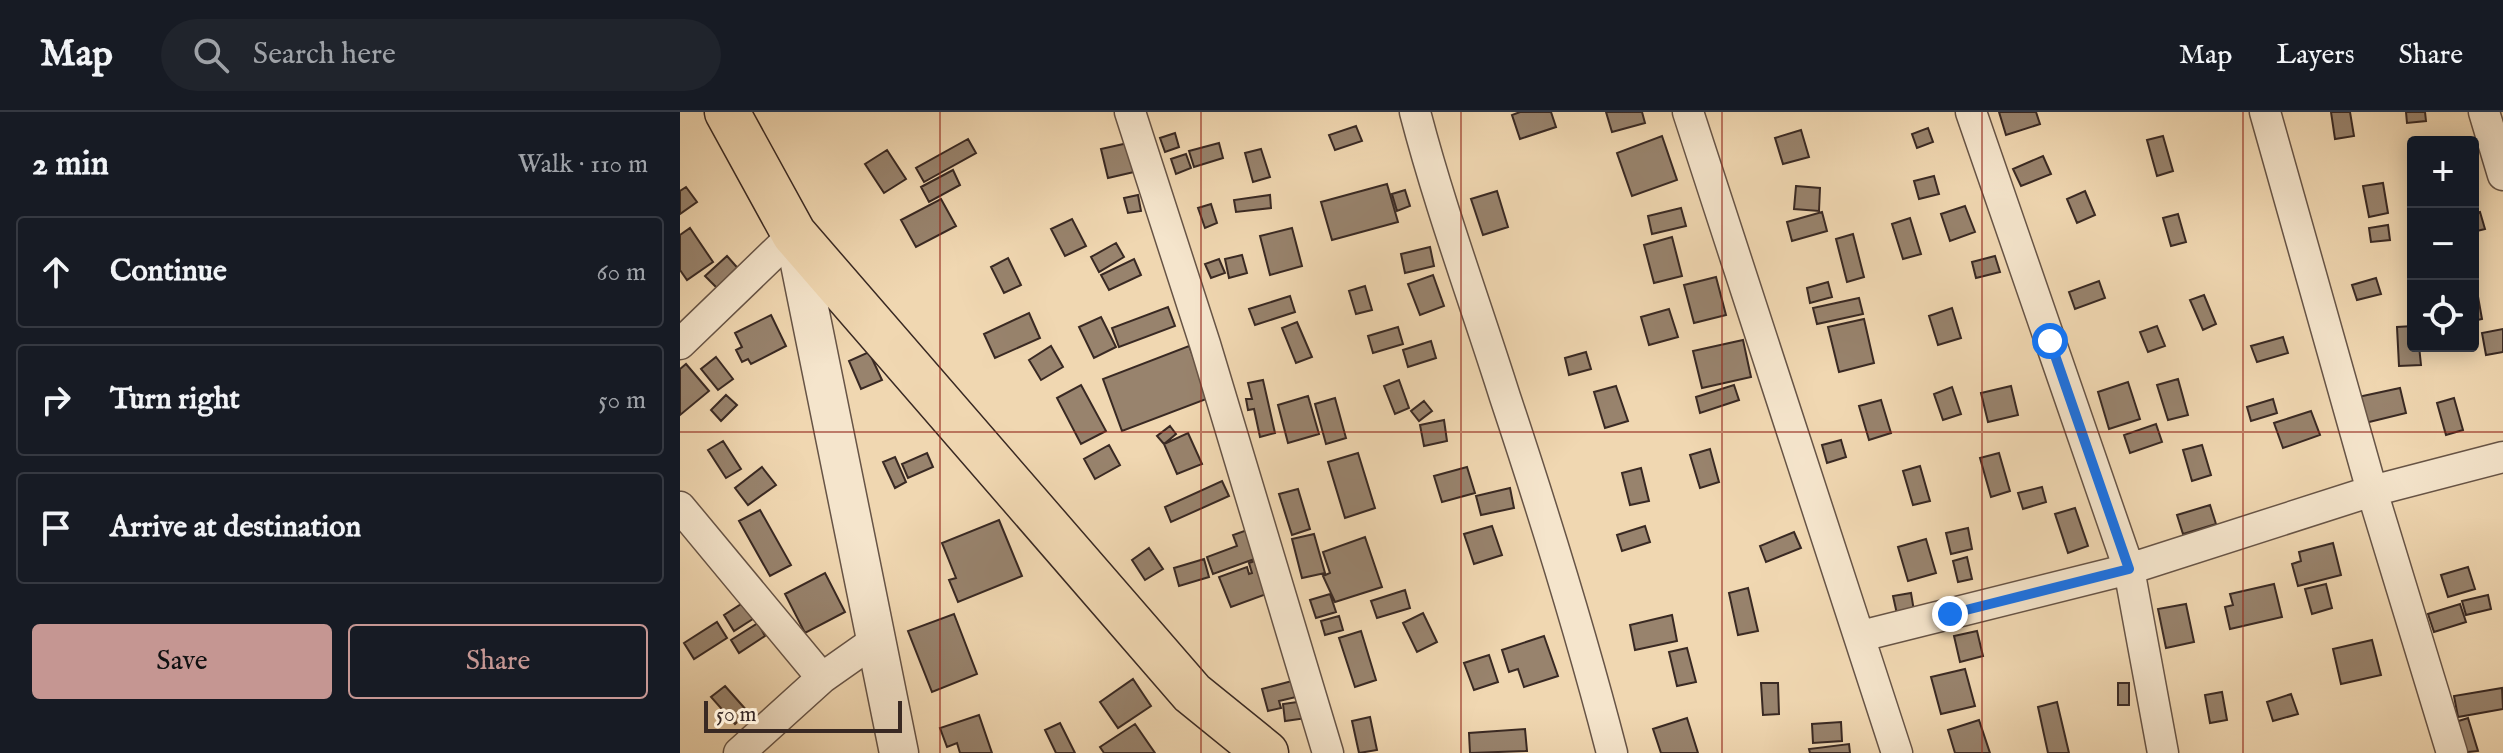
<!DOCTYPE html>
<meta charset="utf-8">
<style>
body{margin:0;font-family:"IM FELL English",serif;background:#20242c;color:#f1f3f6}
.controls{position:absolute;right:24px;top:24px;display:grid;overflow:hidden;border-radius:8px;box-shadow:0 4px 20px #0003}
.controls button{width:72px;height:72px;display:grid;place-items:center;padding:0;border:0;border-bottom:2px solid #363941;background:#171b24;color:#f1f3f6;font:40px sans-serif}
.scale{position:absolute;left:24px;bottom:20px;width:198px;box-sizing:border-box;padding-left:8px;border:4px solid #392923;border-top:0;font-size:22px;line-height:28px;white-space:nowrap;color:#392923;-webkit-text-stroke:6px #f5e5cc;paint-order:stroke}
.stop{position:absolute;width:24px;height:24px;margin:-18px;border:6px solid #1a73e8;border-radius:50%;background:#fff}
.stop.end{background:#1a73e8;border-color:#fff;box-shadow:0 2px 8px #0008}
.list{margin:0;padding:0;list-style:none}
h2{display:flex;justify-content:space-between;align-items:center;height:104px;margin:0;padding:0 32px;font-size:34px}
h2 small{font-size:26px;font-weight:400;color:#9ea1a6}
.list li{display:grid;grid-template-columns:52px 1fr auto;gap:24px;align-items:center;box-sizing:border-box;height:112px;margin:0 16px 16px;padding:0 16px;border:2px solid #363941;border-radius:8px}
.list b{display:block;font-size:30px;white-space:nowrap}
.list em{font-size:26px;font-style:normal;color:#9ea1a6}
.actions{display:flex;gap:16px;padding:24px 32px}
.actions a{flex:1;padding:18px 0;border:2px solid #c59692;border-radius:8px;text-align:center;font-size:28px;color:#c59692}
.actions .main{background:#c59692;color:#111}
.icon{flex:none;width:44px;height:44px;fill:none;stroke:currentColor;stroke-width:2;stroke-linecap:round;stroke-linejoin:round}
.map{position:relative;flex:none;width:1823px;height:641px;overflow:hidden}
header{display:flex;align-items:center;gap:48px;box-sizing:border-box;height:112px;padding:0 40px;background:#171b24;border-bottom:2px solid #363941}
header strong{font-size:38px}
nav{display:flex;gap:44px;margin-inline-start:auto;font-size:28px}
.search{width:560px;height:72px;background:#20242c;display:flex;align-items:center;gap:20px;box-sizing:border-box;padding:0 28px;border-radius:44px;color:#9ea1a6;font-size:30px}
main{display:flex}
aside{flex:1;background:#171b24}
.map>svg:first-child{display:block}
</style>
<header>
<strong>Map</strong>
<div class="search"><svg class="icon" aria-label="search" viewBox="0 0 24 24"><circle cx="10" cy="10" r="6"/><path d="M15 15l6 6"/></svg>Search here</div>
<nav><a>Map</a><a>Layers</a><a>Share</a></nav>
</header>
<main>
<aside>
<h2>2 min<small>Walk · 110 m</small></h2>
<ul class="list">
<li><svg class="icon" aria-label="ahead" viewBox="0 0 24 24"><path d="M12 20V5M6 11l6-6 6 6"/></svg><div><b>Continue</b></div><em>60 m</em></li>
<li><svg class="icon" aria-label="right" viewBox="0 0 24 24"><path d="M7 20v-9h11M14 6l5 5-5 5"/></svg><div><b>Turn right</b></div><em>50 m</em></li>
<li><svg class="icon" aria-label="arrive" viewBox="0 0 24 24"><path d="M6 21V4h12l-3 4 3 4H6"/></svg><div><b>Arrive at destination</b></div></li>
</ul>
<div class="actions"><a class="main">Save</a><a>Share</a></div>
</aside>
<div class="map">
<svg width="1823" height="641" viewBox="0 0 1823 641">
<rect width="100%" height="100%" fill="#f0d7b1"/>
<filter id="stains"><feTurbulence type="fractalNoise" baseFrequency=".0025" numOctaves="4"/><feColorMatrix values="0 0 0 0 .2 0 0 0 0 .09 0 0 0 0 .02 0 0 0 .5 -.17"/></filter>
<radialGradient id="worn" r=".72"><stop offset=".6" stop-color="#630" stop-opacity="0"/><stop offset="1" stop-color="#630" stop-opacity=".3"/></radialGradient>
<path fill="#98836d" stroke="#392923" stroke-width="2" d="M840,0H871L876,15L840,27L832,3Z
M926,0H962L965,11L932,20Z
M1319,0H1356L1360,12L1326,23Z
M1651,0H1670L1674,24L1655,27Z
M1726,0H1745L1746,9L1727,11Z
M676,14L682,29L655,38L649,23Z
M1248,16L1253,30L1237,36L1232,22Z
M1121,18L1129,45L1103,52L1095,26Z
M495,21L499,35L485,40L480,26Z
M982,24L997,68L952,84L937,41Z
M1483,24L1493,59L1477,64L1467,28Z
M288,27L296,41L244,70L236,56Z
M448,31L454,60L428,66L421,37Z
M539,31L543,46L514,55L509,39Z
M581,37L590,65L573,70L565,41Z
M207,38L226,67L204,81L185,52Z
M506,42L511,56L496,62L491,47Z
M1363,44L1371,62L1341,74L1333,57Z
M273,58L280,73L249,90L241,75Z
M1254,64L1259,82L1239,87L1234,69Z
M1703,71L1708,101L1689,105L1683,74Z
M707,72L718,110L652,128L641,90Z
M1116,74L1140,76L1139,99L1114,97Z
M6,75L17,90L0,102V79Z
M725,78L730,94L717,99L712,82Z
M817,79L828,115L803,123L791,87Z
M1405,79L1415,103L1397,111L1387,87Z
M458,83L461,99L448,101L444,86Z
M590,83L591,96L556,100L554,88Z
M261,87L276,114L236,135L221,108Z
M531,92L537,111L525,116L518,96Z
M1285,94L1295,120L1270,129L1261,102Z
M1001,96L1006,114L972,122L968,104Z
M1142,100L1147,119L1112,129L1107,110Z
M1800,100L1805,117L1793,120V102Z
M1498,102L1506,130L1491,134L1483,106Z
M1230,106L1241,142L1223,147L1212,112Z
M392,107L406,134L385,144L371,117Z
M1708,113L1710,128L1691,130L1689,116Z
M10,116L33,150L7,168L0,158V123Z
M612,116L622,154L590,163L580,124Z
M1173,122L1184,165L1167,170L1156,127Z
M992,125L1002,164L974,171L964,133Z
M436,131L444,145L419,160L411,145Z
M750,135L754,154L725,161L721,142Z
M562,143L567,161L549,166L545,147Z
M47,144L62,161L41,180L25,164Z
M1315,144L1320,160L1296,166L1292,150Z
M328,146L341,173L324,181L311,155Z
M454,147L461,163L429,178L421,163Z
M539,147L545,161L531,166L525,152Z
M753,163L764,194L740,203L728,172Z
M1036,165L1046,203L1014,211L1004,173Z
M1696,166L1701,182L1677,188L1672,173Z
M1419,169L1425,186L1395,197L1389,180Z
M1148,170L1152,185L1130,191L1127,176Z
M685,174L692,198L676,202L669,179Z
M1797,179L1802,207L1793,209V180Z
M1524,183L1536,212L1523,218L1510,188Z
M610,184L615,200L575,213L569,197Z
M1179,186L1183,202L1137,212L1133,196Z
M488,195L495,214L439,235L432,216Z
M1272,196L1281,226L1258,233L1249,204Z
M989,197L998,225L969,233L961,205Z
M349,201L360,226L315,246L304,222Z
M91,203L106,234L71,252L68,247L62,250L56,238L62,235L55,221Z
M421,205L436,235L414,246L399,215Z
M1184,207L1194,251L1159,260L1148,215Z
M617,210L632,245L616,251L602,216Z
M1477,214L1485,234L1468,240L1460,220Z
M1733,214V234H1739L1741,253L1719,254L1717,215Z
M718,215L723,232L693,241L688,224Z
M1823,217V240L1806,243L1802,221Z
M1603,225L1608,241L1577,250L1571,234Z
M1063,228L1071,265L1022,276L1013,239Z
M751,229L756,246L728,255L723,238Z
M371,234L383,255L361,268L349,248Z
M509,234L529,286L442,319L423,267Z
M189,240L202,268L181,277L169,249Z
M906,240L911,257L889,263L885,246Z
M36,245L53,267L38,278L21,257Z
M6,252L29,279L0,303V257Z
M1498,267L1508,303L1488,308L1477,273Z
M583,268L595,321L580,325L574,297L568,298L566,287H572L568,271Z
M719,268L729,296L715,302L704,274Z
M1448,270L1460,307L1429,317L1418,280Z
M401,273L426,319L401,332L377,286Z
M1054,273L1059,288L1020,301L1016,285Z
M936,274L948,309L925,316L914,280Z
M1331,274L1338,303L1308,310L1301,281Z
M1272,275L1281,302L1263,308L1254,282Z
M1720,276L1726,301L1685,311L1678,285Z
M46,283L57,293L41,309L31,298Z
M628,284L639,322L608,331L598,293Z
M655,286L666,326L646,332L635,292Z
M1774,286L1783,318L1766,323L1757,291Z
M1593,287L1597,301L1571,309L1567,295Z
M1201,288L1211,321L1189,328L1179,294Z
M744,289L752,299L739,309L731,299Z
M1631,299L1640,323L1603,336L1594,311Z
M764,308L767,329L744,334L740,313Z
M1476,312L1482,330L1450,341L1444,323Z
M490,314L496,322L484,332L477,324Z
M508,321L522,352L497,362L484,332Z
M1161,328L1166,345L1147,351L1142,333Z
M43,329L61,357L46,366L28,338Z
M429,333L440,353L415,367L404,347Z
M1522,333L1531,363L1512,369L1503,338Z
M1030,337L1039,370L1020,376L1010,343Z
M247,341L253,355L228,366L222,352Z
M678,341L695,396L665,406L648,350Z
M1319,341L1330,379L1311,385L1300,346Z
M215,345L226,370L215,376L203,350Z
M1240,354L1250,389L1233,393L1223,359Z
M82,355L96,373L68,393L55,376Z
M787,355L795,381L762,390L754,364Z
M961,356L969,389L950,393L942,361Z
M542,369L549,384L491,410L485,395Z
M1362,375L1366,390L1343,397L1338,381Z
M830,376L834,396L801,403L796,384Z
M618,377L630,417L612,423L599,382Z
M1530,393L1536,412L1503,422L1497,403Z
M1395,396L1408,434L1388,441L1375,402Z
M80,398L111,453L90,464L59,409Z
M319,408L342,464L278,490L269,468L276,466L262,431Z
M812,414L822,443L794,452L784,422Z
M965,414L970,430L942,439L937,423Z
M1288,416L1292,437L1271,442L1266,421Z
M570,417L580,445L533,462L527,445L557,434L553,423Z
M1114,420L1121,436L1086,450L1080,434Z
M634,422L645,461L622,466L612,427Z
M685,425L702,475L655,490L643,464L650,461L643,440Z
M1246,427L1256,461L1228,469L1218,435Z
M1653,431L1661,463L1618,474L1612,452L1621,449L1619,440Z
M469,436L483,457L465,468L452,448Z
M1287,445L1292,467L1278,470L1273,449Z
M524,447L529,465L499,474L494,456Z
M580,447L592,480L551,495L539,465L567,455L569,462L572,461L569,451Z
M1788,455L1795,477L1768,485L1761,463Z
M145,461L165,500L125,521L105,482Z
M1594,472L1602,505L1550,517L1545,495L1553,493L1550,482Z
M1646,472L1652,496L1632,502L1625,477Z
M1068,476L1078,519L1058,523L1049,481Z
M725,478L730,496L697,506L691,489Z
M1231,481L1234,499L1217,502L1213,484Z
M650,482L656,500L636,506L630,488Z
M1808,483L1811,497L1786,503L1782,489Z
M66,489L76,505L54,519L44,503Z
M1506,492L1514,530L1486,536L1478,497Z
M1780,492L1786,510L1754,520L1748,502Z
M743,501L757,530L737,540L723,511Z
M274,502L297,562L252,580L228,519Z
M992,503L997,529L955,538L950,513Z
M659,504L663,518L645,523L641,509Z
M37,510L47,526L14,547L4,531Z
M78,511L85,524L59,541L51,528Z
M681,519L696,568L675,575L659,526Z
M1297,519L1303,544L1280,550L1274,524Z
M864,524L878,564L844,575L838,557L829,560L822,538Z
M1692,528L1701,563L1661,572L1653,537Z
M1007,536L1016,570L997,574L989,540Z
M809,543L818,570L794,578L784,551Z
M1285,557L1295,594L1261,602L1251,565Z
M453,567L471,594L438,616L420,590Z
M612,569L616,585L599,589L601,596L588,599L582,577Z
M1081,571H1098L1099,602L1083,603Z
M1438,571H1449V593H1438Z
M45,574L68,600L55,612L31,585Z
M1822,576L1823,597L1778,605L1774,584Z
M1542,580L1547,608L1530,611L1525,583Z
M1611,582L1618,602L1593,609L1587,590Z
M625,589L627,606L605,609L603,592Z
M1377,590L1389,641H1368L1358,595Z
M299,603L312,641H280L277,631L267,635L260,616Z
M690,605L697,638L679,641L672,609Z
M1007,606L1018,641H981L973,617Z
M1788,606L1798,639L1778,641L1769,612Z
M1299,608L1310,641H1275L1268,618Z
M1161,610L1162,629L1133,631L1132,612Z
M380,611L395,641H376L365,618Z
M455,612L475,641H424L420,635Z
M845,617L847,639L790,641L789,621Z
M1169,632L1170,641H1130L1129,637Z"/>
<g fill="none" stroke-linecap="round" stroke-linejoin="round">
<g stroke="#675446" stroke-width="33">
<path id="minor" d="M450,0L525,232L648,641
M735,0C760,96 795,190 825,285C864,402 901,521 932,641
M1008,0L1217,641
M1291,0L1449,457L1483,641
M1585,0L1692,379L1772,641
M1804,0L1823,63
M0,232L114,122
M0,395L142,566
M1181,524L1449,457L1692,379L1823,345
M59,641L142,566L196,528"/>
</g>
<g stroke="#675446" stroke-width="41">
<path id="tertiary" d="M114,122L219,641"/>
</g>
<g stroke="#392923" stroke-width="47">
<path id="trunk" d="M47,0L114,122L512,581L586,641"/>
</g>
<use href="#minor" stroke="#f5e5cc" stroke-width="30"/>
<use href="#tertiary" stroke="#f5e5cc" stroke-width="38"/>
<use href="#trunk" stroke="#f0d7b1" stroke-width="44"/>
</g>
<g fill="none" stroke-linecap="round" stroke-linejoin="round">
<path stroke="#1a73e8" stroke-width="10" d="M1270,502L1449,457L1370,229"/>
</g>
<path fill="none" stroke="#8f2418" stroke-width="2" stroke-opacity="0.55" d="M260,0V641M521,0V641M781,0V641M1042,0V641M1302,0V641M1563,0V641M0,320H1823"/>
<rect width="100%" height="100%" filter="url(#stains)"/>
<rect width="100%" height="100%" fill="url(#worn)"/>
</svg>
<div class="controls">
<button>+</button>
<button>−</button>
<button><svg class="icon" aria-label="locate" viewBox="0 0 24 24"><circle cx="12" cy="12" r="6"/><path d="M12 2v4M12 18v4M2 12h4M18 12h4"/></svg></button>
</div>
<div class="scale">50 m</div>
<div class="stop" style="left:1370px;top:229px"></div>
<div class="stop end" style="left:1270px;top:502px"></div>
</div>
</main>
